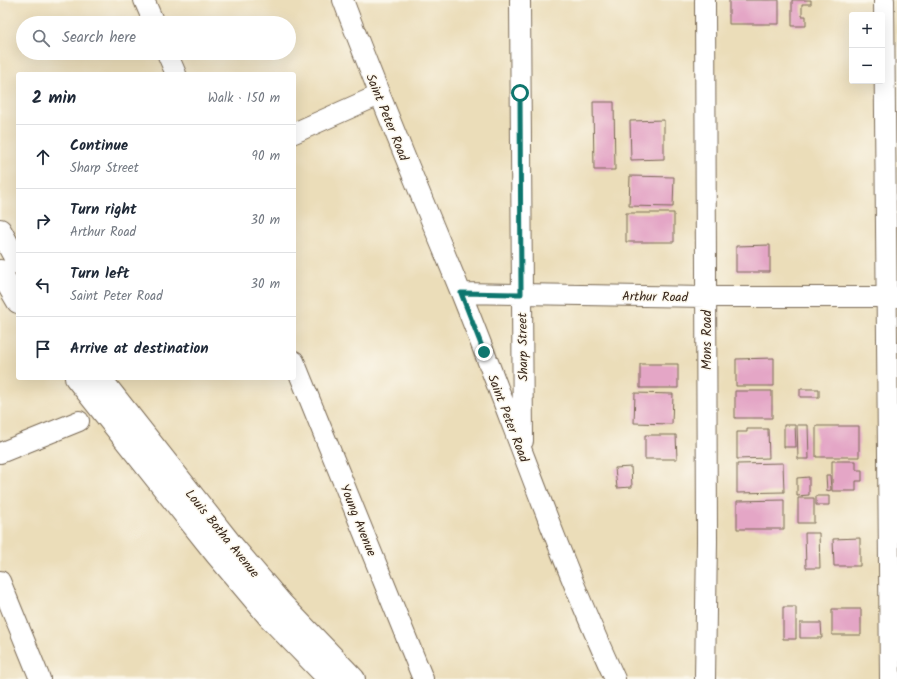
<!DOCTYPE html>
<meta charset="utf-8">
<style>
body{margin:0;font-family:Kalam,sans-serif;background:#f6f6f7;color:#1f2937}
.controls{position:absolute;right:12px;top:12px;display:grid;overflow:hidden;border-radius:4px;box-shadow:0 4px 16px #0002}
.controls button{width:36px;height:36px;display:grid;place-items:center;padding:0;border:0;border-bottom:1px solid #e0e1e3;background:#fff;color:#1f2937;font:20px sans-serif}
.stop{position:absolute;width:12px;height:12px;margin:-9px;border:3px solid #0f766e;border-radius:50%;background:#fff}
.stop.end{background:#0f766e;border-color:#fff;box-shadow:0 1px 4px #0008}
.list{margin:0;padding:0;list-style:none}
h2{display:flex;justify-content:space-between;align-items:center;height:52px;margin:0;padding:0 16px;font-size:17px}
h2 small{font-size:13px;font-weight:400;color:#747a83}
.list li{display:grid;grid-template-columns:26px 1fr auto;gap:12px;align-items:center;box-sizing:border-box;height:64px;padding:0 16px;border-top:1px solid #e0e1e3}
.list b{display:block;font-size:15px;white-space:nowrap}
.list p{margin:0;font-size:13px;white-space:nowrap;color:#747a83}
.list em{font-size:13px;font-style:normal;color:#747a83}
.icon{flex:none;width:22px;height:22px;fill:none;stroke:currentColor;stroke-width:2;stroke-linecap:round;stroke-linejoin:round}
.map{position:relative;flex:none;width:897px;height:679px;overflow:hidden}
.search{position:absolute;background:#fff;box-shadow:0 4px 16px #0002;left:16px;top:16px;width:280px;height:44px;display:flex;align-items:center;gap:10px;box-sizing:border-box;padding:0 14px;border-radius:22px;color:#747a83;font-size:15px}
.panel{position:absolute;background:#fff;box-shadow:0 4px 16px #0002;left:16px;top:72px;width:280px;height:308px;border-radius:4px}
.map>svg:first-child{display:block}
</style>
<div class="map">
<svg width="897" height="679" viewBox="0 0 897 679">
<rect width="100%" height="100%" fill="#fbf7ec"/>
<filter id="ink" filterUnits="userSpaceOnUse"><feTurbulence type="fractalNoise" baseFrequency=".025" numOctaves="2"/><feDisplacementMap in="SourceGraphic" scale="8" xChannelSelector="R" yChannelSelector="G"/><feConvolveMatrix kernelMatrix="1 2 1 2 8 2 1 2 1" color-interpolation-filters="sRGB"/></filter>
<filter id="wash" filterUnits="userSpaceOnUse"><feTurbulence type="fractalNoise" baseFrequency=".012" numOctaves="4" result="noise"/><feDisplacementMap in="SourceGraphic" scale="16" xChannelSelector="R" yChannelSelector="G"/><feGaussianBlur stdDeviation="0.9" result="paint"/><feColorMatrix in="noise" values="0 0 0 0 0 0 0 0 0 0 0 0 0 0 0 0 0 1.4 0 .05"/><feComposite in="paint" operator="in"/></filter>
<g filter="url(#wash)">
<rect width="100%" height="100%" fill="#ebddb9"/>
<g id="blocks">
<path fill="#e4a6c6" d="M729,0H779V24H729Z
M792,0H811V4H802V16H806V26H792Z
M593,102H614L615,170H594Z
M664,120V159L631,160L630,121Z
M630,176L674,177L673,207L629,206Z
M626,213H674V242H626Z
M770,245V272H736V246Z
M774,358V386H736V359Z
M640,364H678V388H640Z
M800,389H819V397H800Z
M735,391H772V418H735Z
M635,393L673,394L672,424L634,423Z
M784,425H795L796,447H784Z
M797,425H808L809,459H798Z
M816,426H859V457H816Z
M747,429H768L769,458L737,459V432H747Z
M645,435H676L677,459H645Z
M832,461H856V470H862V481H856V491H832Z
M783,463L784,492L737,493V464Z
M631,467L632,487L617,488L615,468Z
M826,475H830L831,490L827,491Z
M809,477V495L797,496V478Z
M816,496H829V505H816Z
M798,498H814V523H798Z
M784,500V529H737V501Z
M805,533H819L820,568H806Z
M860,538V566H834L833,539Z
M783,607H796V639H783Z
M832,609H861V635H832Z
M800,623H821L822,638H800Z"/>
</g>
</g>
<g filter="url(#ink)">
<use href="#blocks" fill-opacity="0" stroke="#796954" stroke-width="1"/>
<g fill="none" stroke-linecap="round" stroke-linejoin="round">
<g stroke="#796954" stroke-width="22">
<path id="minor" d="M144,0L154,23
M343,0C380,99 421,195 461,293C513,422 557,553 615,679
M520,0L523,441
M705,0L707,541L705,679
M884,0L890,679
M167,53L176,74
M294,133L379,95
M461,293L706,297H897
M294,361L423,679
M0,453L79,421
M0,581L40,679"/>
</g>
<g stroke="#796954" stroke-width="24">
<path id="major" d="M0,230L18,263
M0,271L18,302
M76,378L216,554L269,617L329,679
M100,378L231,544L282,604L354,679"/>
</g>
<use href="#minor" stroke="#fff" stroke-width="20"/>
<use href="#major" stroke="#fff" stroke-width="22"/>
</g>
</g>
<g fill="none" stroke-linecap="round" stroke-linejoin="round" filter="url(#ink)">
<path stroke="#0f766e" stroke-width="5" d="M484,352L461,293L521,294L520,93"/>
</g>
<g text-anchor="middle" stroke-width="3" stroke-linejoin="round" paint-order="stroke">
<g font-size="13" fill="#3b2a1e" stroke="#fbf7ec">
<text transform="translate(388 117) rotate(68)" y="5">Saint Peter Road</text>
<text transform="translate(655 296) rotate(1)" y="5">Arthur Road</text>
<text transform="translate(706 340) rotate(-90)" y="5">Mons Road</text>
<text transform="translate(522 347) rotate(-91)" y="5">Sharp Street</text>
<text transform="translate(509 418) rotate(69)" y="5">Saint Peter Road</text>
<text transform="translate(359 520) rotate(68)" y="5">Young Avenue</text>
<text transform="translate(223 533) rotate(51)" y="5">Louis Botha Avenue</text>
</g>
</g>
</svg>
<div class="controls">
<button>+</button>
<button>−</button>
</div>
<div class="stop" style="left:520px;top:93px"></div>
<div class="stop end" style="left:484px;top:352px"></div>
<div class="search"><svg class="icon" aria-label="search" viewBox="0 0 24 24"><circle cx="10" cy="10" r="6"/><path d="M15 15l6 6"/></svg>Search here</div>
<section class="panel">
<h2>2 min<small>Walk · 150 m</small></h2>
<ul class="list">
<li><svg class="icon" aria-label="ahead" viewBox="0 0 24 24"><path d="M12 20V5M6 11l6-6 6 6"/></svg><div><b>Continue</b><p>Sharp Street</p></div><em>90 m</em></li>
<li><svg class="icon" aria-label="right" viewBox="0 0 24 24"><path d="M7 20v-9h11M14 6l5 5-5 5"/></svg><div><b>Turn right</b><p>Arthur Road</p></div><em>30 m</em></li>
<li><svg class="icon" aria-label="left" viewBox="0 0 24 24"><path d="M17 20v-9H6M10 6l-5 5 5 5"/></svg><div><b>Turn left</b><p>Saint Peter Road</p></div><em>30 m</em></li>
<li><svg class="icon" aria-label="arrive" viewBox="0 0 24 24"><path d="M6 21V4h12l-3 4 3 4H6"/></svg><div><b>Arrive at destination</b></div></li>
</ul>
</section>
</div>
